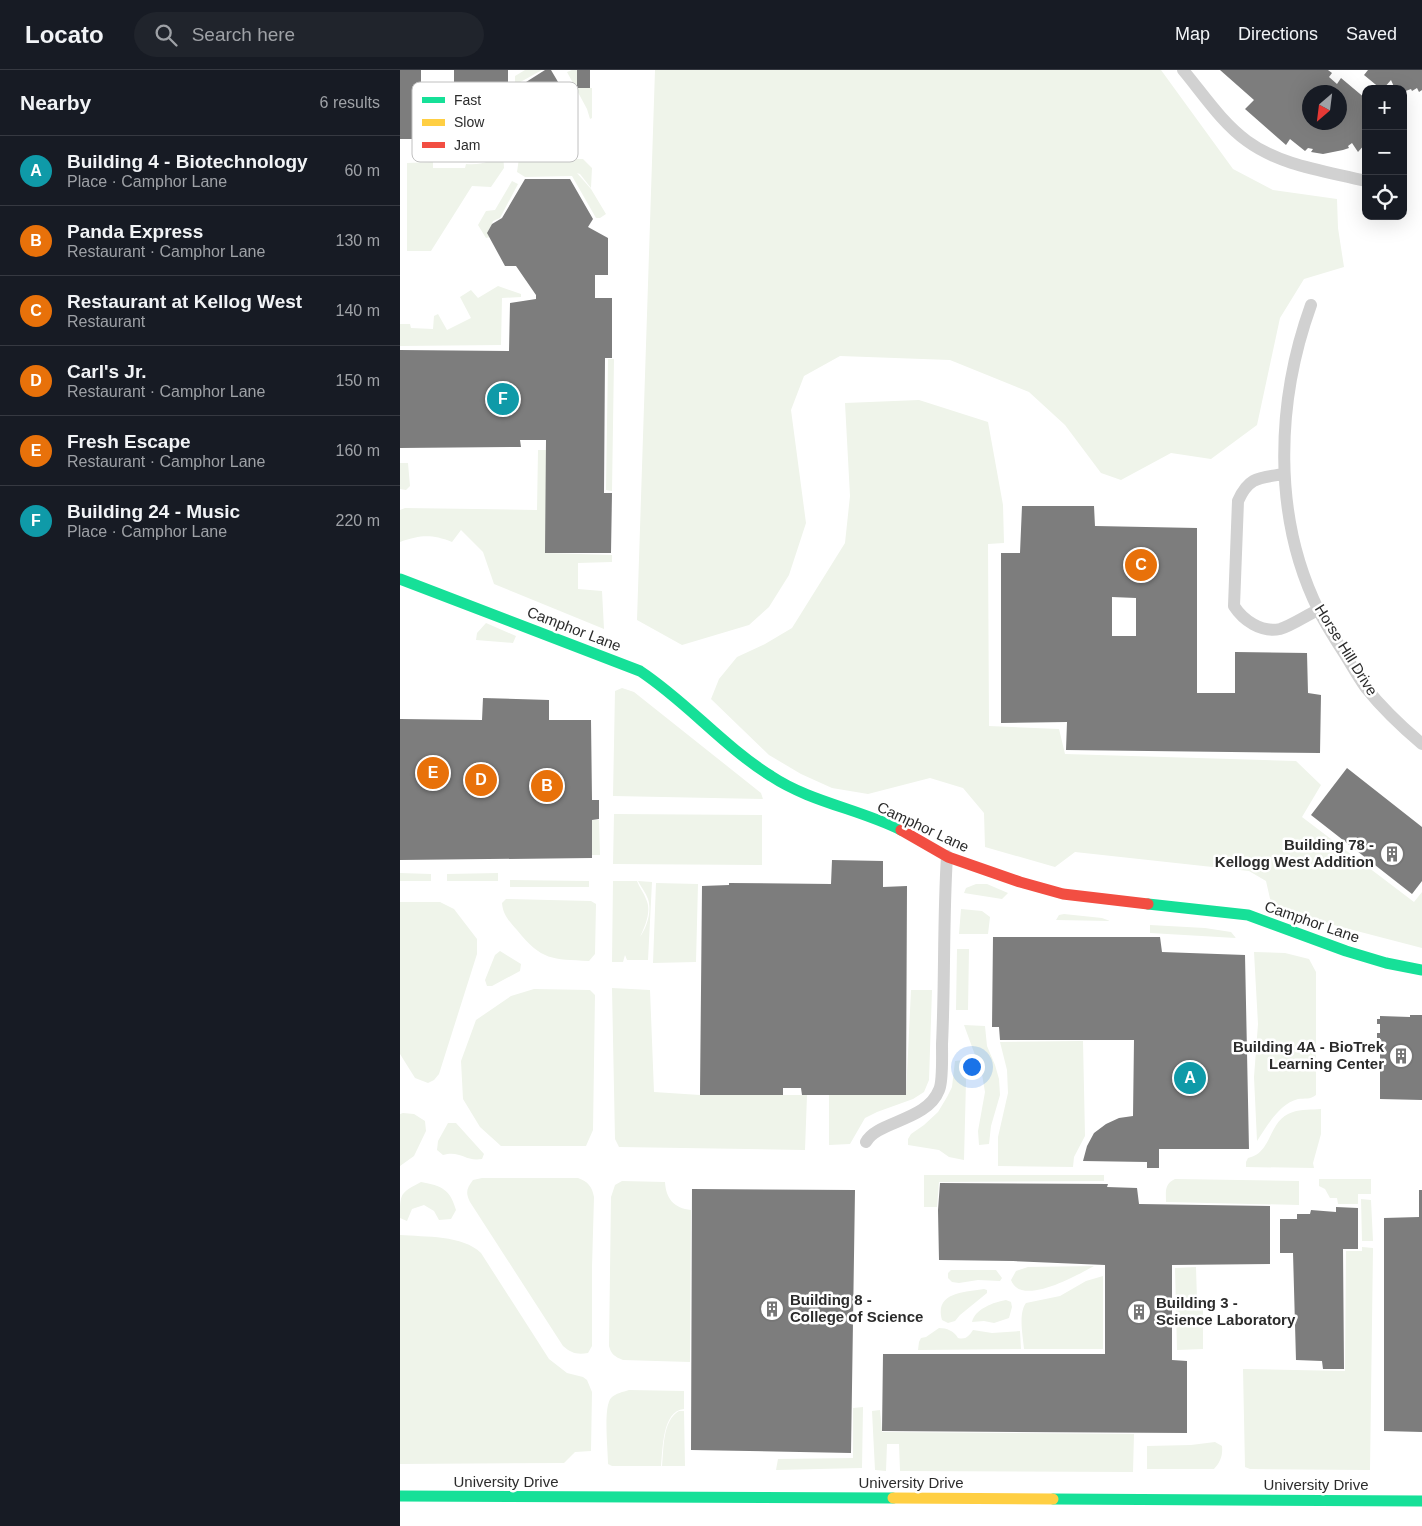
<!DOCTYPE html>
<meta charset="utf-8">
<style>
body{margin:0;font-family:Arial,sans-serif;background:#20242c;color:#f1f3f6}
.controls{position:absolute;right:15px;top:15px;display:grid;overflow:hidden;border-radius:10px;box-shadow:0 5px 20px #0002}
.controls button{width:45px;height:45px;display:grid;place-items:center;padding:0;border:0;border-bottom:1px solid #363941;background:#171b24;color:#f1f3f6;font:25px sans-serif}
.compass{position:absolute;left:902px;top:15px;width:45px;height:45px;border-radius:50%;background:#171b24;box-shadow:0 5px 20px #0002;rotate:208deg}
.you{position:absolute;left:571px;top:996px;width:18px;height:18px;margin:-12px;border:4px solid #fff;border-radius:50%;background:#1a73e8;box-shadow:0 0 0 8px #1a73e833}
.badge{display:grid;place-items:center;width:32px;height:32px;border-radius:50%;background:#1a73e8;color:#fff;font-size:16px;font-weight:700}
.pin{position:absolute;translate:-50% -50%;border:2px solid #fff;box-shadow:0 1px 5px #0006}
.list{margin:0;padding:0;list-style:none}
h2{display:flex;justify-content:space-between;align-items:center;height:65px;margin:0;padding:0 20px;font-size:21px}
h2 small{font-size:16px;font-weight:400;color:#9ea1a6}
.list li{display:grid;grid-template-columns:32px 1fr auto;gap:15px;align-items:center;box-sizing:border-box;height:70px;padding:0 20px;border-top:1px solid #363941}
.list b{display:block;font-size:19px;white-space:nowrap}
.list p{margin:0;font-size:16px;white-space:nowrap;color:#9ea1a6}
.list em{font-size:16px;font-style:normal;color:#9ea1a6}
.icon{flex:none;width:28px;height:28px;fill:none;stroke:currentColor;stroke-width:2;stroke-linecap:round;stroke-linejoin:round}
.map{position:relative;flex:none;width:1022px;height:1456px;overflow:hidden}
header{display:flex;align-items:center;gap:30px;box-sizing:border-box;height:70px;padding:0 25px;background:#171b24;border-bottom:1px solid #363941}
header strong{font-size:24px}
nav{display:flex;gap:28px;margin-inline-start:auto;font-size:18px}
.search{width:350px;height:45px;background:#20242c;display:flex;align-items:center;gap:12px;box-sizing:border-box;padding:0 18px;border-radius:28px;color:#9ea1a6;font-size:19px}
main{display:flex}
aside{flex:1;background:#171b24}
.map>svg:first-child{display:block}
</style>
<header>
<strong>Locato</strong>
<div class="search"><svg class="icon" aria-label="search" viewBox="0 0 24 24"><circle cx="10" cy="10" r="6"/><path d="M15 15l6 6"/></svg>Search here</div>
<nav><a>Map</a><a>Directions</a><a>Saved</a></nav>
</header>
<main>
<aside>
<h2>Nearby<small>6 results</small></h2>
<ul class="list">
<li><span class="badge" style="background:#0f9aa8">A</span><div><b>Building 4 - Biotechnology</b><p>Place · Camphor Lane</p></div><em>60 m</em></li>
<li><span class="badge" style="background:#e8710a">B</span><div><b>Panda Express</b><p>Restaurant · Camphor Lane</p></div><em>130 m</em></li>
<li><span class="badge" style="background:#e8710a">C</span><div><b>Restaurant at Kellog West</b><p>Restaurant</p></div><em>140 m</em></li>
<li><span class="badge" style="background:#e8710a">D</span><div><b>Carl's Jr.</b><p>Restaurant · Camphor Lane</p></div><em>150 m</em></li>
<li><span class="badge" style="background:#e8710a">E</span><div><b>Fresh Escape</b><p>Restaurant · Camphor Lane</p></div><em>160 m</em></li>
<li><span class="badge" style="background:#0f9aa8">F</span><div><b>Building 24 - Music</b><p>Place · Camphor Lane</p></div><em>220 m</em></li>
</ul>
</aside>
<div class="map">
<svg width="1022" height="1456" viewBox="0 0 1022 1456">
<rect width="100%" height="100%" fill="#fff"/>
<path fill="#eff4ea" d="M125,0H142L115,15V6Z
M172,0H177L178,18H192V48L190,49L187,39L167,2Z
M255,0H761L833,99L873,120L937,129L938,158L944,197L904,209L880,248L857,355L811,389L771,383L721,410L701,403L665,355L629,322L550,290L440,286L404,306L391,340L406,453L389,505L369,537L349,555L282,575L237,550Z
M46,12H50V61H54L59,75L57,92H45Z
M67,75L105,76C98,91 80,94 66,92Z
M103,82L104,98L91,117L72,116L31,181H7V93L33,92V98H65L66,94C83,95 89,92 103,82Z
M119,88L183,89L192,98L191,118L180,104L177,103L191,119L206,144L200,148H196L172,106L125,107L117,102Z
M112,111L118,114L100,148L93,151L88,162L90,167L86,168L78,155L86,141L95,140Z
M98,216L121,224V227L102,228L101,275L0,276V254H10L11,258L33,259L34,246L38,244L47,260L71,248L60,227L71,220L78,228Z
M208,289H214L212,421L206,420Z
M519,330L588,352L603,435L604,473L588,474L589,656L659,659L665,684L896,691L921,715L902,747L1014,832L1022,822V878L926,853L871,833L866,811L849,801L675,782L655,797L585,777L584,743L563,718L530,708L468,724L432,718L401,704L369,685L311,629L319,609L337,587L365,574L392,558L445,473L450,426L445,333Z
M138,380H147V483L212,485V492L178,493V519L202,521L204,559L94,514L83,482L61,460L52,472C31,464 21,465 0,472V440L5,438L137,440Z
M0,393H8L10,416L6,420L0,419Z
M86,553L116,566L113,573L76,570L77,563Z
M222,618L234,622L361,723L363,729L213,726L215,621Z
M214,744L362,745V795L213,794Z
M192,750H199L200,785H192Z
M0,803L31,804V811H0Z
M98,803V811H47V804Z
M110,810L189,811V817H110Z
M213,811H237C239,817 244,823 246,829C252,841 245,856 240,867C247,857 252,841 248,829C246,823 241,817 238,811L252,812L248,890H227L225,885L223,892H212Z
M256,813L298,814L296,892L253,893Z
M576,814H587L608,823L602,829L564,823L566,818Z
M106,829L191,831L196,834L195,884L189,891C152,889 142,891 117,860C109,851 103,845 102,833Z
M0,832H40L54,839L77,869V884L39,1004L34,1010L28,1013L15,1008L0,984Z
M561,839L582,841L590,847L588,864H559Z
M664,844L702,848L710,851L656,850L659,845Z
M750,855L805,858L831,862L836,868L750,863Z
M557,879H569L568,940H556Z
M100,881L121,894L120,901L92,916H87L85,910L95,885Z
M854,882L885,883L909,889L916,902V1025C910,1030 905,1028 898,1029C879,1034 867,1056 857,1071L854,1007L858,954Z
M212,918L250,920L254,1022L300,1025H407L405,1080L219,1077L215,1069Z
M134,919L190,920L195,925L193,1060L186,1076H101L80,1057L63,1029L61,991L76,950L111,926Z
M511,920H532L529,1010L524,1022L513,1029L477,1042L465,1048L450,1074L429,1075V1025H506Z
M564,955L585,956L587,976L595,995L599,1009L600,1025L591,1056L589,1074L579,1075L578,1061L585,1022L582,1004Z
M683,971L685,1066L674,1087L673,1097L598,1096V1067L608,1023L607,1000L600,972Z
M564,990L566,1011L564,1090L549,1087L539,1080L508,1075V1069L511,1064L524,1055L538,1042L547,1027L552,1017L555,991Z
M921,1039V1064L913,1093L914,1098L846,1097V1092L848,1088C873,1083 868,1049 893,1042C901,1039 912,1040 921,1039Z
M3,1043L14,1044L25,1051L26,1061L14,1086L0,1096V1044Z
M48,1053H56L84,1084L82,1089C65,1092 61,1080 43,1085L37,1080L38,1071Z
M524,1105H704V1111L539,1112L537,1137H524Z
M82,1108H178C188,1112 192,1116 194,1127L192,1197V1276L188,1283C177,1285 171,1283 163,1276L70,1132C65,1122 67,1118 73,1110Z
M775,1109L899,1111V1135L766,1132C766,1122 764,1114 775,1109Z
M919,1109H971V1124H958V1134H938L937,1128H930L925,1119L919,1116Z
M222,1111L265,1112C266,1129 274,1138 291,1140L290,1292L223,1290C215,1287 211,1284 209,1276L211,1127L215,1115Z
M21,1112C42,1116 50,1119 56,1140L51,1149L39,1150L34,1141L24,1135L12,1139L7,1151L0,1148C0,1123 0,1123 21,1112Z
M961,1129L971,1130L973,1171H962Z
M0,1165C25,1167 63,1165 81,1183L149,1289L167,1303L183,1307L187,1310L192,1322L191,1381L175,1382L164,1393L0,1394Z
M962,1177L973,1178L970,1400L850,1399L845,1397L843,1299L945,1301L946,1181H962Z
M694,1196C679,1204 621,1238 611,1210L616,1201L628,1197Z
M796,1197L797,1230H803V1279L777,1280L775,1198Z
M551,1200H596L602,1208L600,1211L578,1210L559,1213L552,1212L548,1208V1203Z
M703,1206V1279H624C623,1266 618,1244 626,1233L660,1226L686,1211Z
M584,1219L587,1220V1223L560,1245L555,1251L548,1253L542,1250C534,1222 565,1222 584,1219Z
M606,1230L611,1232L612,1237L609,1248L594,1253L584,1251L572,1252C575,1239 594,1232 606,1230Z
M539,1258C547,1258 554,1261 558,1268C566,1270 569,1266 573,1260L592,1263L620,1261L621,1279L518,1280L519,1272L521,1268L526,1267Z
M229,1320L284,1321V1339C262,1341 263,1379 261,1396H212L208,1394C208,1380 203,1337 211,1328C216,1323 223,1322 229,1320Z
M463,1337L462,1398L376,1400L378,1389L453,1388V1338Z
M480,1340L482,1362L734,1364L733,1402L500,1401L499,1374H487L486,1401L475,1400L472,1341Z
M279,1341H284L285,1396H262C264,1379 262,1351 279,1341Z
M815,1372L822,1376C823,1386 820,1392 814,1399H747V1376L791,1375Z"/>
<path fill="#7d7d7d" fill-rule="evenodd" d="M0,0H21V69H0Z
M54,0H108V18H54Z
M145,0H151L177,44L141,65L115,19Z
M177,0H190V18H177Z
M820,0H928L932,3L929,7L937,14L941,8L966,29V73L958,82L952,73L948,76L949,78L943,80L923,84L911,82L913,79L908,78L905,81L890,69L886,75L845,39L854,30ZM909,22H939V52H909Z
M968,0H1022V20L1019,22L1017,18L1012,21L1011,19L1003,22V19H995L991,10L983,19H981L964,5Z
M125,109H170L193,149L188,157L208,168V205H195V228H212V288H205L204,423H212L211,483H145L146,370H120L121,377L0,378V280L109,281L110,233L136,229V225L116,196H105L87,163L92,154L102,148Z
M622,436H694L695,456L797,458V623H835V582L907,583L908,623L921,625L920,683L666,680L667,652L601,653V483H620ZM712,527L736,528V566H712Z
M83,628L149,630V650H191L192,730H199V749L192,750V788L0,790V649L82,650Z
M947,698L1022,757V811L1012,824L911,745Z
M432,790L483,791V817L507,816L506,1025H402L401,1018H383V1025H300L302,816L329,815V813L431,814Z
M593,867H760L762,882L845,885L849,1079H759V1098H747V1092L683,1091L687,1076L694,1063L706,1054L719,1048L733,1046L734,970H600L599,957H592Z
M1010,945H1022V1030L980,1029V996H977L978,991L980,990V982H978L977,977H980V968H977V963H980V954H977V949H980V946L1010,947Z
M540,1113L708,1114L707,1117L737,1118L739,1134L870,1136V1194L772,1195V1290L787,1291V1363L482,1361L483,1284H705V1195L613,1191L539,1190L538,1140Z
M292,1119L455,1120L451,1383L291,1380Z
M1019,1120H1022V1362L984,1361V1148L1019,1147Z
M936,1137L958,1138V1179H943L944,1299H923L922,1291L896,1290L893,1183H880V1149H897V1144H910L911,1140L936,1142Z"/>
<g fill="none" stroke-linecap="round" stroke-linejoin="round">
<path stroke="#d1d1d1" stroke-width="12" d="M783,0C803,24 822,53 847,71C881,96 926,101 966,111
M911,235C876,332 872,447 919,541C926,555 935,569 944,583C951,594 958,607 966,618C983,639 1002,657 1022,674
M884,404C860,408 849,406 838,431L834,536C843,550 861,563 880,559C891,556 907,545 918,540
M466,1072C477,1051 527,1051 539,1020C543,1012 542,985 542,974C545,912 543,849 547,786"/>
<path stroke="#16e098" stroke-width="11" d="M0,509L240,601C287,632 323,676 371,706C410,732 459,739 501,760
M748,834L848,845L946,881L986,893L1022,900
M0,1426L493,1428
M653,1429L1022,1431"/>
<path stroke="#ffcf43" stroke-width="11" d="M493,1428L653,1429"/>
<path stroke="#f24e42" stroke-width="11" d="M501,760L548,787L620,812L663,824L748,834"/>
</g>
<defs>
<g id="building-ring" transform="scale(1.25)"><circle r="9.5" fill="#fff" stroke="#767676" stroke-width="1.5"/><path d="M-4-6H4V6H1V3H-1V6H-4ZM-2.5-4.3h1.7v1.8h-1.7ZM.8-4.3h1.7v1.8H.8ZM-2.5-1h1.7V.8h-1.7ZM.8-1h1.7V.8H.8Z" fill="#767676"/></g>
</defs>
<g fill-rule="evenodd">
<use href="#building-ring" x="992" y="784"/>
<use href="#building-ring" x="1001" y="986"/>
<use href="#building-ring" x="372" y="1239"/>
<use href="#building-ring" x="739" y="1242"/>
</g>
<g text-anchor="middle" stroke-width="5" stroke-linejoin="round" paint-order="stroke">
<g font-size="15" fill="#2c2c2c" stroke="#fff">
<text transform="translate(174 559) rotate(21)" y="5">Camphor Lane</text>
<text transform="translate(946 580) rotate(58)" y="5">Horse Hill Drive</text>
<text transform="translate(523 757) rotate(25)" y="5">Camphor Lane</text>
<text transform="translate(912 852) rotate(19)" y="5">Camphor Lane</text>
<text x="106" y="1417">University Drive</text>
<text x="511" y="1418">University Drive</text>
<text x="916" y="1420">University Drive</text>
</g>
<g font-size="15" font-weight="bold" fill="#2c2c2c" stroke="#fff" text-anchor="end">
<text x="974" y="780">Building 78 -<tspan x="974" dy="17">Kellogg West Addition</tspan></text>
<text x="984" y="982">Building 4A - BioTrek<tspan x="984" dy="17">Learning Center</tspan></text>
<text x="390" y="1235" text-anchor="start">Building 8 -<tspan x="390" dy="17">College of Science</tspan></text>
<text x="756" y="1238" text-anchor="start">Building 3 -<tspan x="756" dy="17">Science Laboratory</tspan></text>
</g>
</g>
<rect x="12" y="12" width="166" height="80" rx="8" fill="#fff" stroke="#c0c0c0" stroke-width="1"/>
<rect x="22" y="27" width="23" height="6" fill="#16e098"/>
<rect x="22" y="49" width="23" height="7" fill="#ffcf43"/>
<rect x="22" y="72" width="23" height="6" fill="#f24e42"/>
<g font-size="14" fill="#2c2c2c">
<text x="54" y="35">Fast</text>
<text x="54" y="57">Slow</text>
<text x="54" y="80">Jam</text>
</g>
</svg>
<div class="controls">
<button>+</button>
<button>−</button>
<button><svg class="icon" aria-label="locate" viewBox="0 0 24 24"><circle cx="12" cy="12" r="6"/><path d="M12 2v4M12 18v4M2 12h4M18 12h4"/></svg></button>
</div>
<svg class="compass" viewBox="-18 -18 36 36"><path d="M0-13l5 13h-10z" fill="#e53935"/><path d="M0 13l5-13h-10z" fill="#9ea1a6"/></svg>
<div class="you"></div>
<div class="pin badge" style="left:790px;top:1008px;background:#0f9aa8">A</div>
<div class="pin badge" style="left:147px;top:716px;background:#e8710a">B</div>
<div class="pin badge" style="left:741px;top:495px;background:#e8710a">C</div>
<div class="pin badge" style="left:81px;top:710px;background:#e8710a">D</div>
<div class="pin badge" style="left:33px;top:703px;background:#e8710a">E</div>
<div class="pin badge" style="left:103px;top:329px;background:#0f9aa8">F</div>
</div>
</main>
